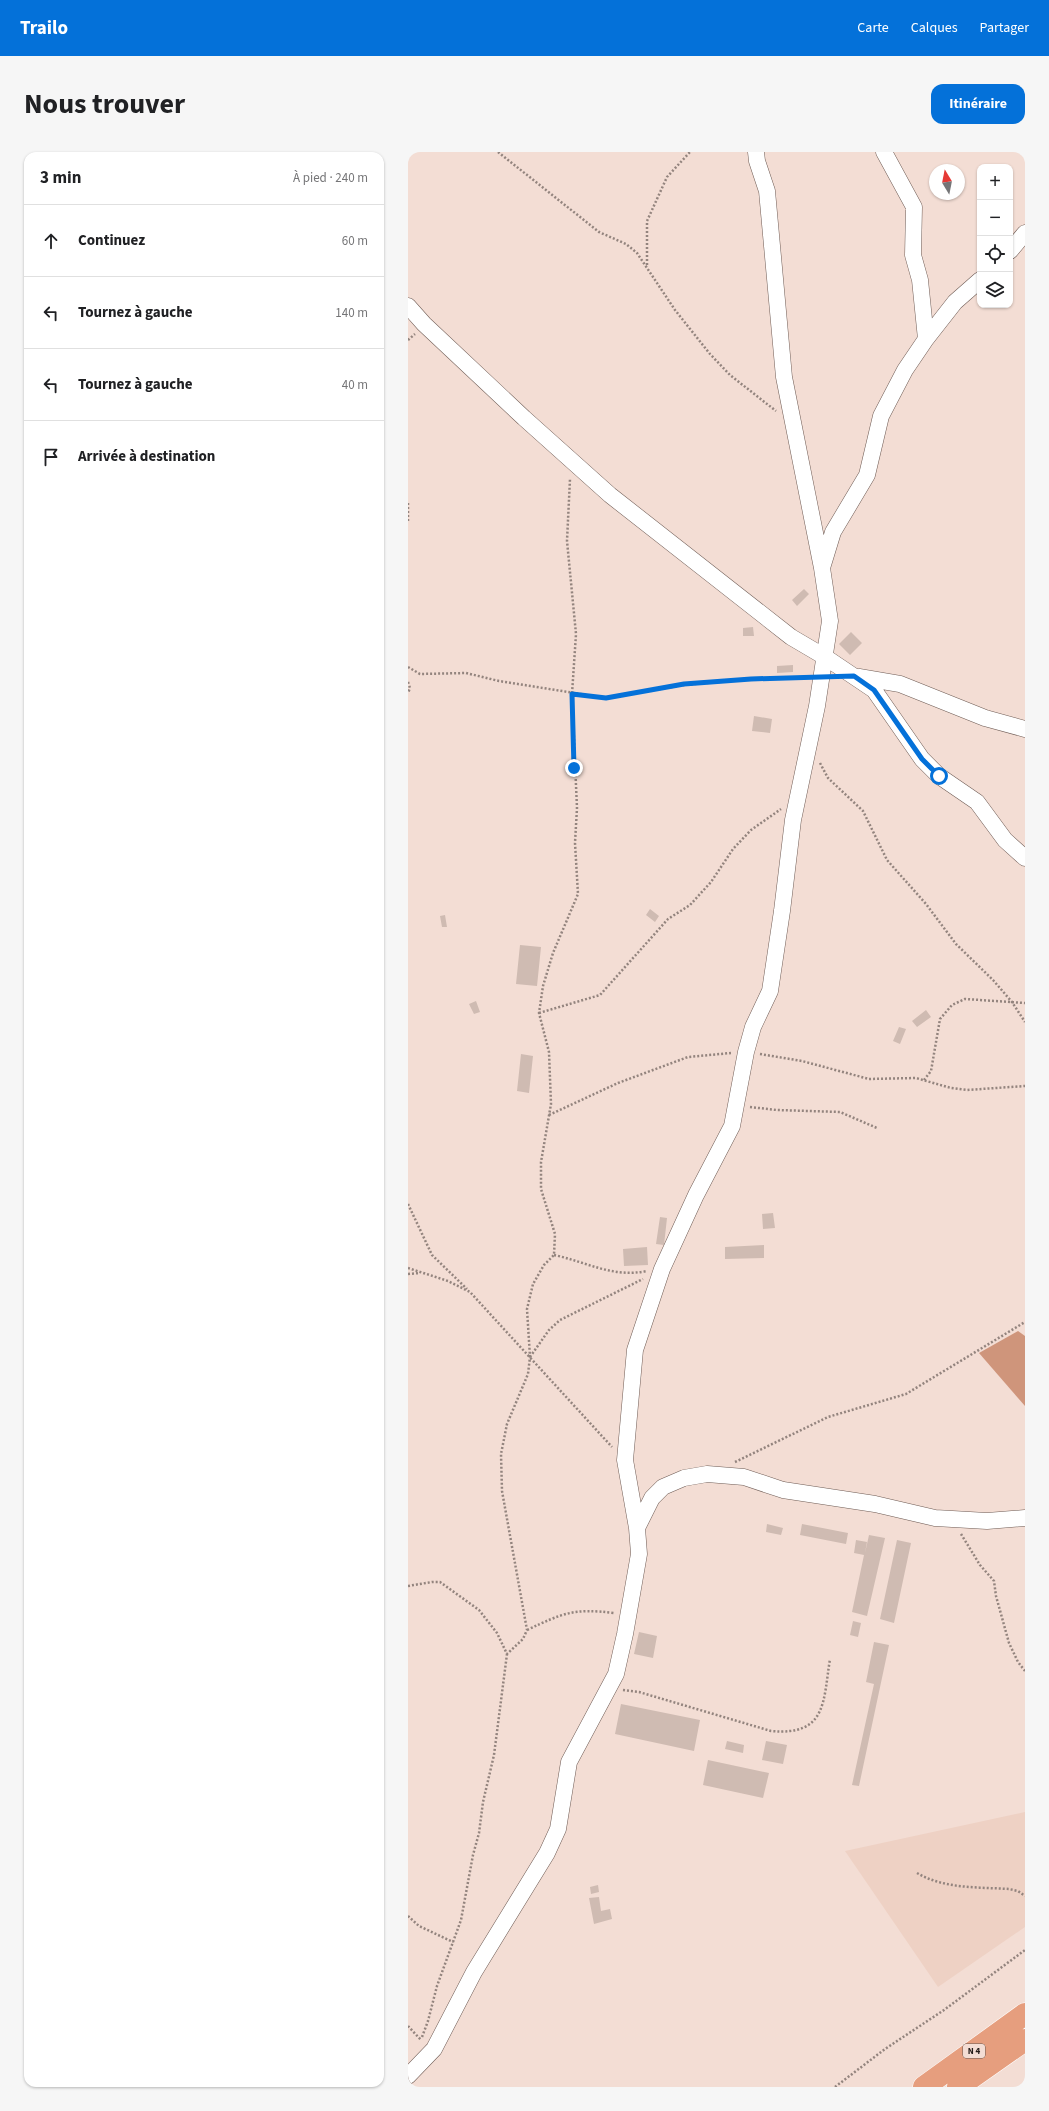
<!DOCTYPE html>
<html lang="fr">
<meta charset="utf-8">
<style>
body{margin:0;font-family:"Source Sans 3",sans-serif;background:#f6f6f6;color:#202124}
.controls{position:absolute;right:12px;top:12px;display:grid;overflow:hidden;border-radius:8px;box-shadow:0 1px 3px #0004}
.controls button{width:36px;height:36px;display:grid;place-items:center;padding:0;border:0;border-bottom:1px solid #e0e0e0;background:#fff;color:#202124;font:20px sans-serif}
.compass{position:absolute;left:521px;top:12px;width:36px;height:36px;border-radius:50%;background:#fff;box-shadow:0 1px 3px #0004;rotate:350deg}
.stop{position:absolute;width:12px;height:12px;margin:-9px;border:3px solid #0471d9;border-radius:50%;background:#fff}
.stop.end{background:#0471d9;border-color:#fff;box-shadow:0 1px 4px #0008}
.list{margin:0;padding:0;list-style:none}
h2{display:flex;justify-content:space-between;align-items:center;height:52px;margin:0;padding:0 16px;font-size:17px}
h2 small{font-size:13px;font-weight:400;color:#757577}
.list li{display:grid;grid-template-columns:26px 1fr auto;gap:12px;align-items:center;box-sizing:border-box;height:72px;padding:0 16px;border-top:1px solid #e0e0e0}
.list b{display:block;font-size:15px;white-space:nowrap}
.list em{font-size:13px;font-style:normal;color:#757577}
.icon{flex:none;width:22px;height:22px;fill:none;stroke:currentColor;stroke-width:2;stroke-linecap:round;stroke-linejoin:round}
.map{position:relative;flex:none;width:617px;height:1935px;overflow:hidden;border-radius:12px}
header{display:flex;align-items:center;gap:24px;box-sizing:border-box;height:56px;padding:0 20px;background:#0471d9;color:#fff}
header strong{font-size:19px}
nav{display:flex;gap:22px;margin-inline-start:auto;font-size:14px}
.intro{display:flex;align-items:center;justify-content:space-between;box-sizing:border-box;height:96px;padding:0 24px}
h1{margin:0;font-size:28px}
.button{padding:10px 18px;border-radius:12px;background:#0471d9;color:#fff;font-size:14px;font-weight:700}
main{display:flex;gap:24px;padding:0 24px}
aside{flex:1;background:#fff;border-radius:12px;box-shadow:0 1px 3px #0004}
.map>svg:first-child{display:block}
</style>
<header>
<strong>Trailo</strong>
<nav><a>Carte</a><a>Calques</a><a>Partager</a></nav>
</header>
<div class="intro"><h1>Nous trouver</h1><a class="button">Itinéraire</a></div>
<main>
<aside>
<h2>3 min<small>À pied · 240 m</small></h2>
<ul class="list">
<li><svg class="icon" aria-label="ahead" viewBox="0 0 24 24"><path d="M12 20V5M6 11l6-6 6 6"/></svg><div><b>Continuez</b></div><em>60 m</em></li>
<li><svg class="icon" aria-label="left" viewBox="0 0 24 24"><path d="M17 20v-9H6M10 6l-5 5 5 5"/></svg><div><b>Tournez à gauche</b></div><em>140 m</em></li>
<li><svg class="icon" aria-label="left" viewBox="0 0 24 24"><path d="M17 20v-9H6M10 6l-5 5 5 5"/></svg><div><b>Tournez à gauche</b></div><em>40 m</em></li>
<li><svg class="icon" aria-label="arrive" viewBox="0 0 24 24"><path d="M6 21V4h12l-3 4 3 4H6"/></svg><div><b>Arrivée à destination</b></div></li>
</ul>
</aside>
<div class="map">
<svg width="617" height="1935" viewBox="0 0 617 1935">
<rect width="100%" height="100%" fill="#f3ddd4"/>
<path fill="#eed1c4" d="M617,1660V1775L530,1835L437,1699Z"/>
<path fill="#cf957b" d="M610,1179L617,1184V1254L571,1201Z"/>
<path fill="#cfbbb2" d="M396,437L401,442L389,454L384,448Z
M345,475L346,484H335V476Z
M443,480L454,491L442,503L431,492Z
M385,513V520L369,521V514Z
M346,564L364,567L362,581L344,579Z
M242,757L251,764L247,770L238,763Z
M37,763L39,775H34L32,764Z
M112,793L133,795L129,834L108,832Z
M68,849L72,860L66,862L61,852Z
M518,858L523,865L509,875L504,869Z
M491,875L498,877L492,892L485,889Z
M113,902L125,904L121,941L109,939Z
M365,1061L367,1076L355,1077L354,1062Z
M252,1065L259,1066L256,1093L248,1092Z
M356,1093V1106L317,1107V1095Z
M239,1095L240,1113L216,1114L215,1097Z
M359,1372L375,1376L373,1383L358,1380Z
M394,1372L440,1381L438,1392L392,1383Z
M461,1383L477,1386L459,1464L444,1460L456,1403L446,1401L448,1388L459,1390L457,1401Z
M489,1388L503,1391L486,1471L472,1467Z
M445,1469L453,1471L450,1485L442,1483Z
M231,1480L249,1484L245,1506L226,1502Z
M466,1490L481,1493L451,1634L444,1633L466,1532L458,1530Z
M213,1552L292,1568L286,1599L207,1582Z
M319,1589L336,1593L335,1601L317,1597Z
M358,1589L379,1593L375,1612L354,1608Z
M300,1608L361,1621L355,1646L295,1633Z
M190,1733L191,1740L183,1742L182,1735Z
M191,1745L193,1759L202,1757L204,1767L186,1772L181,1746Z"/>
<g fill="none" stroke-linecap="round" stroke-linejoin="round">
<g stroke="#6f5c55" stroke-width="17">
<path id="minor" d="M348,0L349,9L359,39L376,225L414,416L425,380L459,323L473,264L497,218L518,187L512,128L505,103L506,55L476,0
M602,99L617,81
M0,154L16,172L116,266L202,343L383,485L417,505L466,538L514,607L531,624L569,650L597,688L617,706
M518,187L547,150L572,128
M451,525L492,532L577,566L617,577
M229,1376L244,1346L255,1335L276,1326L299,1322L336,1325L375,1338L467,1352L527,1366L579,1369L617,1366
M0,1924L26,1897L66,1820L139,1701L150,1677L161,1610L208,1522L217,1482L231,1402L229,1376L217,1308L227,1198L254,1117L288,1043L324,974L338,900L345,875L362,839L374,759L385,668L409,554L422,469L414,416"/>
</g>
<g stroke="#fff" stroke-width="23">
<path id="trunk" d="M516,1935L617,1862
M550,1935L617,1888"/>
</g>
<path stroke="#93847e" stroke-width="2.5" stroke-dasharray="2 2" stroke-linecap="butt" d="M90,0L191,80L218,92L229,101L267,158L302,202L322,223L368,259
M239,113V69L259,25L282,0
M0,188L7,182
M0,351V369
M0,515L12,522L58,521L91,529L198,546L276,533L343,527L399,526
M0,530L2,536L0,541
M412,611L420,626L455,659L479,708L518,752L548,792L585,828L604,850L617,870
M131,861L192,843L260,767L282,753L303,730L325,697L343,678L373,657
M352,902L394,909L461,927L508,926L543,936L559,938L617,934
M516,928L523,919L532,867L544,853L557,847L617,851
M342,955L369,958L432,960L469,976
M141,963L210,931L280,905L323,901
M0,1052L24,1103L59,1137
M146,1103C179,1110 204,1126 239,1119
M0,1116L40,1129L62,1140L204,1295
M0,1122L12,1121
M122,1205L141,1178L152,1168L235,1127
M327,1310L420,1265L498,1242L617,1170
M553,1382L572,1413L586,1429L588,1444L601,1491L610,1510L617,1519
M0,1434L24,1430H32L71,1458L89,1481L99,1502L115,1487L119,1478L94,1339L93,1302L99,1272L120,1222L122,1205L119,1157L125,1132L136,1113L146,1103L147,1082L133,1037V1010L143,952L141,900L131,861L135,834L145,801L170,742L167,691L169,656L164,542L168,482L159,389L162,327
M119,1478C155,1461 166,1456 206,1461
M215,1538L231,1540L363,1579C419,1584 415,1550 422,1507
M509,1721C536,1737 570,1735 601,1737L610,1739L617,1744
M0,1764L11,1774L45,1790
M0,1874L13,1888
M14,1885L20,1869L29,1834L53,1768L65,1703L71,1681L75,1650L86,1603L99,1502
M427,1935L477,1897L536,1858L617,1798"/>
<use href="#minor" stroke="#fff" stroke-width="16"/>
<use href="#trunk" stroke="#e69e7e" stroke-width="22"/>
</g>
<g fill="none" stroke-linecap="round" stroke-linejoin="round">
<path stroke="#0471d9" stroke-width="5" d="M166,616L164,542L198,546L276,532L343,527L446,524L466,538L514,607L531,624"/>
</g>
<g text-anchor="middle" stroke-width="3.5" stroke-linejoin="round" paint-order="stroke">
<rect fill="#f3ddd4" stroke="#625651" stroke-width="1" x="555" y="1892" width="22" height="14" rx="3"/>
<g font-size="9" font-weight="bold" fill="#241c19">
<text x="566" y="1902">N 4</text>
</g>
</g>
</svg>
<div class="controls">
<button>+</button>
<button>−</button>
<button><svg class="icon" aria-label="locate" viewBox="0 0 24 24"><circle cx="12" cy="12" r="6"/><path d="M12 2v4M12 18v4M2 12h4M18 12h4"/></svg></button>
<button><svg class="icon" aria-label="layers" viewBox="0 0 24 24"><path d="M12 4l9 5-9 5-9-5zM3 14l9 5 9-5"/></svg></button>
</div>
<svg class="compass" viewBox="-18 -18 36 36"><path d="M0-13l5 13h-10z" fill="#e53935"/><path d="M0 13l5-13h-10z" fill="#757577"/></svg>
<div class="stop" style="left:531px;top:624px"></div>
<div class="stop end" style="left:166px;top:616px"></div>
</div>
</main>
